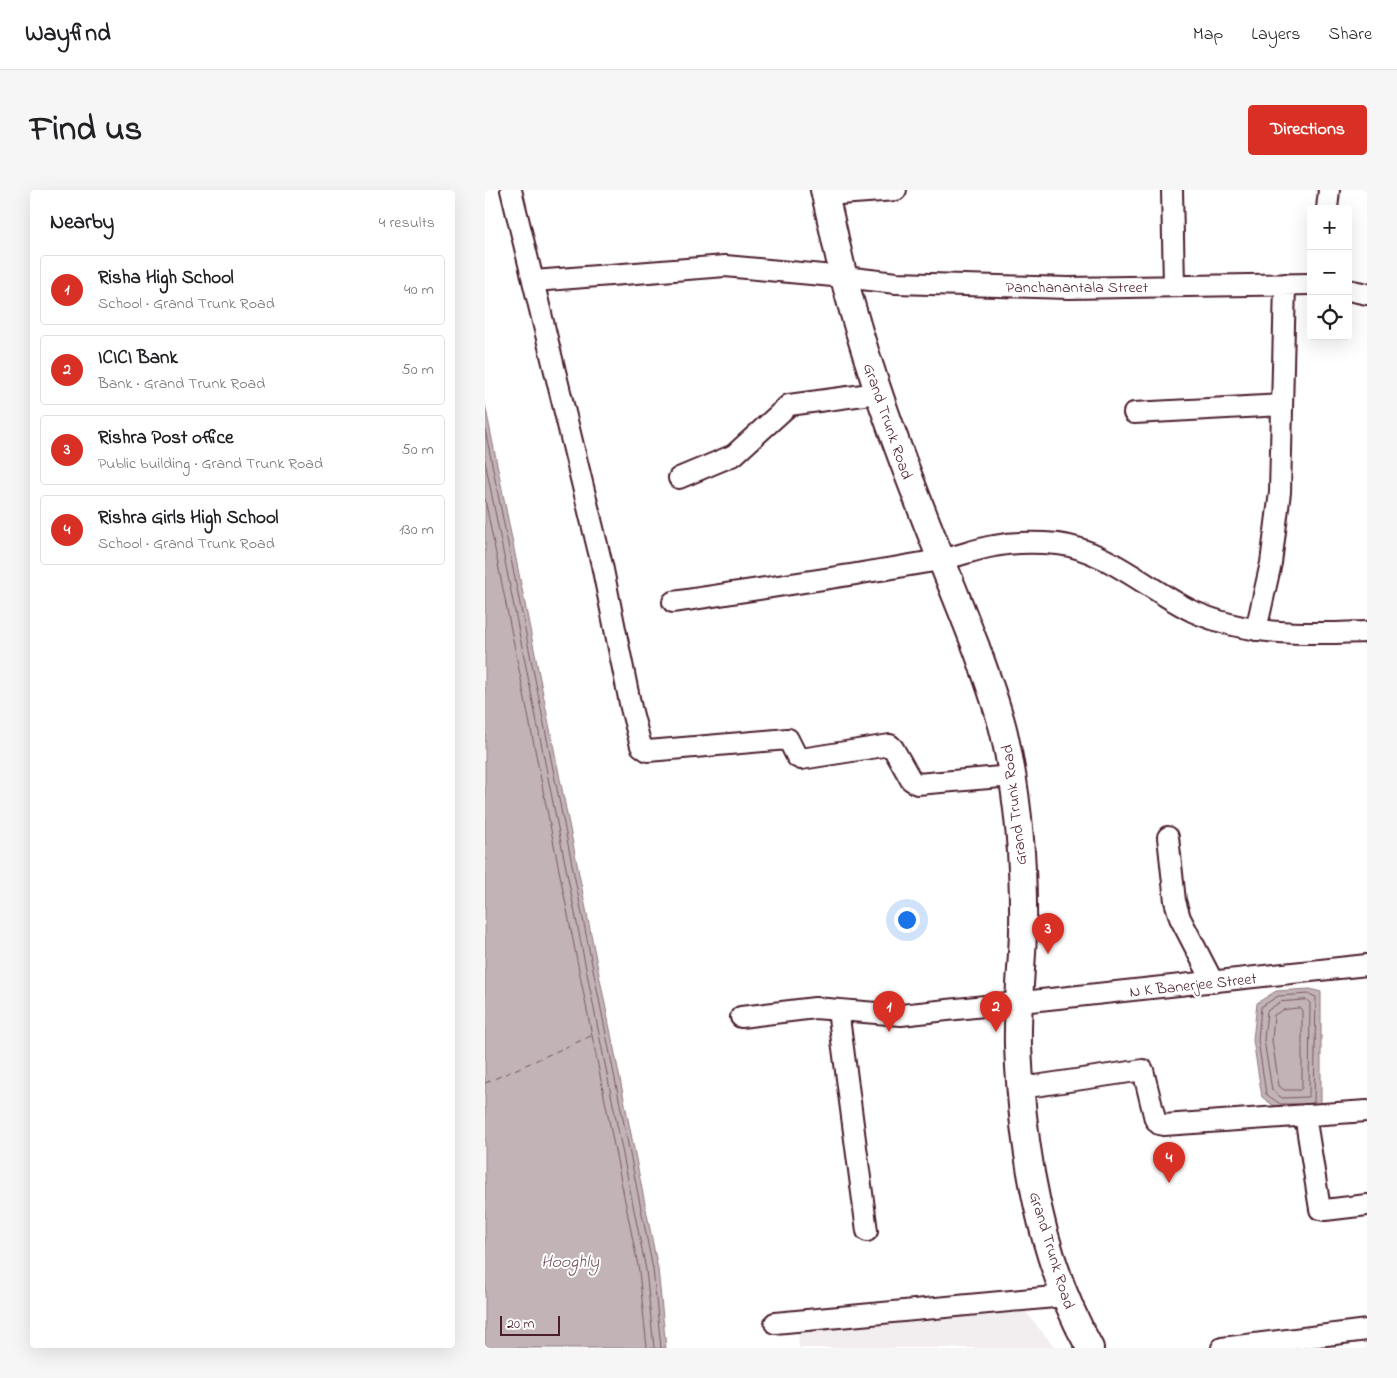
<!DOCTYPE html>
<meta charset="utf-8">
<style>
body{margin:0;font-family:"Indie Flower",sans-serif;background:#f6f6f6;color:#202124}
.controls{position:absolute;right:15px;top:15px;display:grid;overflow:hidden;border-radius:5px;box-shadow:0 5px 20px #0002}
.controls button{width:45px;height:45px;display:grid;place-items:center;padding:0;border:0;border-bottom:1px solid #e0e0e0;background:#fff;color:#202124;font:25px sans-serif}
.scale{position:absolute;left:15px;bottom:12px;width:60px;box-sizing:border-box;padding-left:5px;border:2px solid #4a1f2b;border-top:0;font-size:14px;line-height:18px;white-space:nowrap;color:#4a1f2b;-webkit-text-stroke:4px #fff;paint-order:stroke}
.you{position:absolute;left:421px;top:729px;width:18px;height:18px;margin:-12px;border:4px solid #fff;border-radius:50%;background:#1a73e8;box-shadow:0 0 0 8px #1a73e833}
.badge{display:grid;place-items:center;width:32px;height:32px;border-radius:50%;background:#d93025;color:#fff;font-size:16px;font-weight:700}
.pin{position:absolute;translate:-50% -41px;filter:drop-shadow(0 1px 2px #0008)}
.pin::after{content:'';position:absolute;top:26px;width:18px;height:15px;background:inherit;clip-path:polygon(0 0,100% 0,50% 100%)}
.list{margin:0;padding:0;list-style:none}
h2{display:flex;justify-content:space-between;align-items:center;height:65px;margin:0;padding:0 20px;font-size:21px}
h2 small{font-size:16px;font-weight:400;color:#757577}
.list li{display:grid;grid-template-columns:32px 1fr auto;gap:15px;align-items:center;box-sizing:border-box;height:70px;margin:0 10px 10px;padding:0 10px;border:1px solid #e0e0e0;border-radius:5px}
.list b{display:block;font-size:19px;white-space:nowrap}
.list p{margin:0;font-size:16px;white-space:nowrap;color:#757577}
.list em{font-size:16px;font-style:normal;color:#757577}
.icon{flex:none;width:28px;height:28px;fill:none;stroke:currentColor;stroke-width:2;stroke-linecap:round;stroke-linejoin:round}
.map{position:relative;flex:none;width:882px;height:1158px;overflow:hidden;border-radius:5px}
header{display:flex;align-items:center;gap:30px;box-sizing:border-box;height:70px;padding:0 25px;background:#fff;border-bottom:1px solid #e0e0e0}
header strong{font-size:24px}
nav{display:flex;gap:28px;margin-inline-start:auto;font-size:18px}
.intro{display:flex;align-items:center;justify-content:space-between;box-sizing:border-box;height:120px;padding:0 30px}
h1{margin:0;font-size:35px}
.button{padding:12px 22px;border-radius:5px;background:#d93025;color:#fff;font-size:18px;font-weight:700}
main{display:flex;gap:30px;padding:0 30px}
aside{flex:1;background:#fff;border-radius:5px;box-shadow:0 5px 20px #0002}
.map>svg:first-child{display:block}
</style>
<header>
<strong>Wayfind</strong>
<nav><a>Map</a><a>Layers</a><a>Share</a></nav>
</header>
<div class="intro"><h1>Find us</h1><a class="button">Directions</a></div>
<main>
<aside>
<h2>Nearby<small>4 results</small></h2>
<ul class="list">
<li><span class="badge">1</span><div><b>Risha High School</b><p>School · Grand Trunk Road</p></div><em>40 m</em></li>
<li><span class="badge">2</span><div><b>ICICI Bank</b><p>Bank · Grand Trunk Road</p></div><em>50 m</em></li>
<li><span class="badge">3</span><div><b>Rishra Post office</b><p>Public building · Grand Trunk Road</p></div><em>50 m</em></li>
<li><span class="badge">4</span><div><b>Rishra Girls High School</b><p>School · Grand Trunk Road</p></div><em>130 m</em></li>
</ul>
</aside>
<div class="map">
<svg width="882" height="1158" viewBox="0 0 882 1158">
<rect width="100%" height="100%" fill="#fff"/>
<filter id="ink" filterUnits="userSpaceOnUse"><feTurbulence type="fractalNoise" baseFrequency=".02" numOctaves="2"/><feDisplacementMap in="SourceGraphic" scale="10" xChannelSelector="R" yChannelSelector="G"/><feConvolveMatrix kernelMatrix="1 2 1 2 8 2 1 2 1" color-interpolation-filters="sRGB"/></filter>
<g filter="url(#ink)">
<path fill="#f2eeef" d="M541,1122L570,1158H314L313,1142Z"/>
<path fill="#c1b3b6" stroke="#91787e" d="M0,214L173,1079L181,1158H0Z
M825,799L836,802V919H793L777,907L768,850L772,813L791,801Z"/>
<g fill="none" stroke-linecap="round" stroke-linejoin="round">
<path stroke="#7a5a63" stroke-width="1" d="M0,239L168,1079L176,1158
M0,271L161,1080L169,1158
M0,309L154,1081L162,1158
M822,810L825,813L824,906L822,907L797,908L787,900L779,850L782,821L795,812Z
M815,818L817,821V898L815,900H799L794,896L787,850L789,825L798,820Z
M824,914H795L781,904L773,850L776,817L793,806L824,804L831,807L829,913"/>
<path stroke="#74535c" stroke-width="1" stroke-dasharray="6 5" stroke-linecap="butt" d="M0,893L106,846"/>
<g stroke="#4a1f2b" stroke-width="24">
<path id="minor" d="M26,0L117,375L146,518L156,556L163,561L303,549L312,567L316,569L405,555L408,558L426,590L432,594L528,586
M687,0L689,95
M340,5L411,0
M842,19L844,0
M49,91L240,76L359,87L411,93L583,98L826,94
M863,100L882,104
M649,223L796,215
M194,288L249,265L304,215L393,203
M188,412C277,398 366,386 454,370C472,367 490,359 509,356C529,352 552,352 573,354C620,359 665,401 707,421C765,447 821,444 882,442
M771,440L786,373L795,302L800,94
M683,647L690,711L695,728L728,792
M353,820L382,1041
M256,827L330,818L416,825L882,775
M536,898L658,880L670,929L674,934L679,935L882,921
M820,925L835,1019L840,1020L882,1015
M290,1133L580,1106
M737,1158L882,1140"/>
</g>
<g stroke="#4a1f2b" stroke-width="30">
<path id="major" d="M339,0C346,29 352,59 359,88C378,160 402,231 429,300C449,353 471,405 491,457C501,485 512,514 519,543C533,605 539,677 538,741C537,779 532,817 533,856C537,958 554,1067 605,1158"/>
</g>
<use href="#minor" stroke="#fff" stroke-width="20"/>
<use href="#major" stroke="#fff" stroke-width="26"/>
</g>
</g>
<g text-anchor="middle" stroke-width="4" stroke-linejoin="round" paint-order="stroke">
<g font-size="16" fill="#4a1f2b" stroke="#fff">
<text x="592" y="102">Panchanantala Street</text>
<text transform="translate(404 231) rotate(71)" y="6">Grand Trunk Road</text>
<text transform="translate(528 615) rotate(-97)" y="6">Grand Trunk Road</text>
<text transform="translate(708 794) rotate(-6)" y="6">N K Banerjee Street</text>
<text transform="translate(568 1060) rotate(73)" y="6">Grand Trunk Road</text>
</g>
<g font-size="18" font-style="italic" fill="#74535c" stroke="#fff">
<text x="85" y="1077">Hooghly</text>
</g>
</g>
</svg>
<div class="controls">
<button>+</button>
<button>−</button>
<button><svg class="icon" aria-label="locate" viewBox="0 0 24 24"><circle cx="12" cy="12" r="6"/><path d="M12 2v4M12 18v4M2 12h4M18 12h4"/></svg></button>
</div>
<div class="scale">20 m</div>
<div class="you"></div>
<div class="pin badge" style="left:404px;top:842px">1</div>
<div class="pin badge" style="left:511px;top:842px">2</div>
<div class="pin badge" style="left:563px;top:764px">3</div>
<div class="pin badge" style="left:684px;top:993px">4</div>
</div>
</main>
